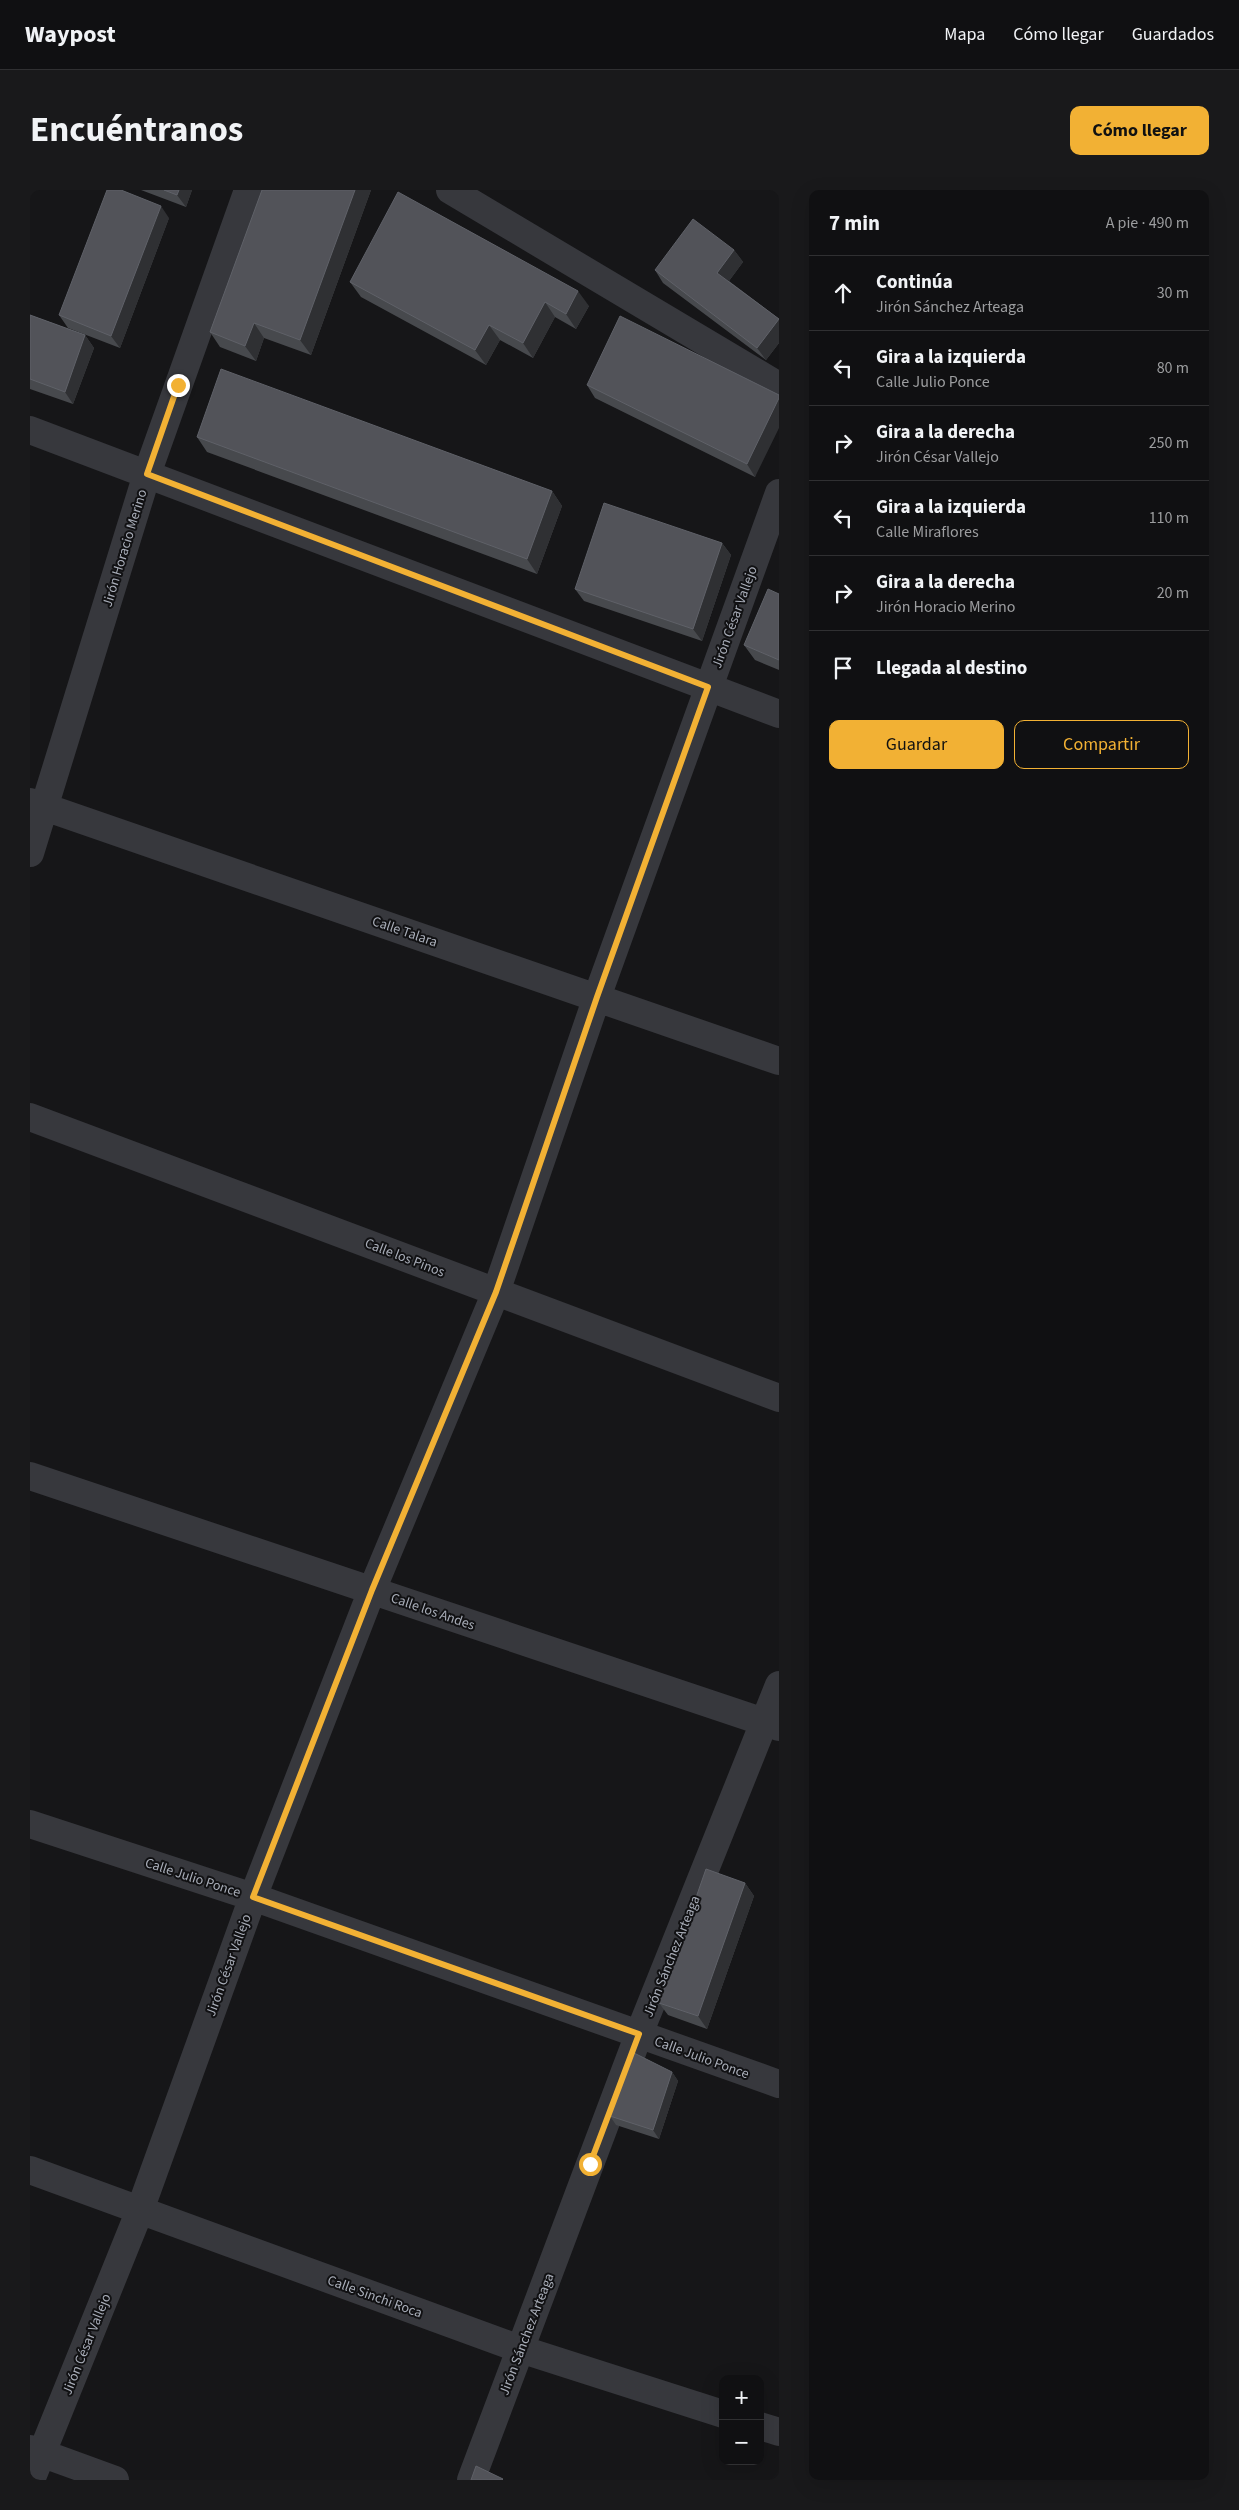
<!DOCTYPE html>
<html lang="es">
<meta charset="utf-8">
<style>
body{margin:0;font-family:"Source Sans 3",sans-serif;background:#19191b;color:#f1f3f6}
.controls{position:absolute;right:15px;bottom:15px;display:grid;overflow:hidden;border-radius:10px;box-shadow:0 5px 20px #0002}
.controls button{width:45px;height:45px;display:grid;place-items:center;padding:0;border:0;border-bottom:1px solid #303032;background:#101012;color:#f1f3f6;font:25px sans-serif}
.stop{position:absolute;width:15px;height:15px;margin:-11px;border:4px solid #f2b134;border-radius:50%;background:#fff}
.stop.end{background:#f2b134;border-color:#fff;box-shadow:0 1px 5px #0008}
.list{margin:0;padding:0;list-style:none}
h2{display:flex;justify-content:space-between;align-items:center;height:65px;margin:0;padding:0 20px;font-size:21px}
h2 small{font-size:16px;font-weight:400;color:#9c9d9f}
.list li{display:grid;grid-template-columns:32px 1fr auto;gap:15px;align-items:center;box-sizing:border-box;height:75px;padding:0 20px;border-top:1px solid #303032}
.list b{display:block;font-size:19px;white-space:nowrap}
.list p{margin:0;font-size:16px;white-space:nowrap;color:#9c9d9f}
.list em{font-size:16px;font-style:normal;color:#9c9d9f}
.actions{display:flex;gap:10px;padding:15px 20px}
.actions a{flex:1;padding:11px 0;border:1px solid #f2b134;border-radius:10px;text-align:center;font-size:18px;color:#f2b134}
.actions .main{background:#f2b134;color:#111}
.icon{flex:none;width:28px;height:28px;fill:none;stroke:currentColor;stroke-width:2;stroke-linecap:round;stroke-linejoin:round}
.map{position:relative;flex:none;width:749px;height:2290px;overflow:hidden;border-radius:10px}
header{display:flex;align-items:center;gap:30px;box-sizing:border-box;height:70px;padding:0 25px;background:#101012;border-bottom:1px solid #303032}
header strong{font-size:24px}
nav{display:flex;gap:28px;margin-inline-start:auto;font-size:18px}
.intro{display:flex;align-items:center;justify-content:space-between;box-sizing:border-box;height:120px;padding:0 30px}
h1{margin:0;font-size:35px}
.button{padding:12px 22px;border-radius:10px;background:#f2b134;color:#111;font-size:18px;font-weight:700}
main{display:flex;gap:30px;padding:0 30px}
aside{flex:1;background:#101012;border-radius:10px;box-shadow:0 5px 20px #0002}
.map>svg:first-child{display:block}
</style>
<header>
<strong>Waypost</strong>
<nav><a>Mapa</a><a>Cómo llegar</a><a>Guardados</a></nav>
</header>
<div class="intro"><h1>Encuéntranos</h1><a class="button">Cómo llegar</a></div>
<main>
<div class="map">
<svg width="749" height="2290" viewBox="0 0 749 2290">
<rect width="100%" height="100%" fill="#161618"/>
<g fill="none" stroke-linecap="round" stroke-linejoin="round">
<path stroke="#37383d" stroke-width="28" d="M420,0L749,196
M0,240L749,524
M0,612L749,871
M0,663L117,284L218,0
M0,927L749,1208
M0,1286L749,1537
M0,1634L223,1707L749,1894
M0,1980L490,2159L693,2224
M730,2236L749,2242
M0,2259L85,2290
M1,2290L110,2020L223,1707L342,1400L466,1102L567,807L749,303
M441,2290L609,1844L749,1495"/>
</g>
<path fill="#47494d" d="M111,0H162L156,17Z
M232,0H341L281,165L234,148L226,171L190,157L180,142Z
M139,28L90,158L38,138L29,125Z
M704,60L713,72L699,91L749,129V153L736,170L633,93L625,80Z
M320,92L559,116L546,139L525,127L503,168L470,150L456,175L331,107Z
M0,125L55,145L64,158L43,214L0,199Z
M557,195L749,205L725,287L565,208Z
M167,247L522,301L532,316L507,384L177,262Z
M692,353L701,365L672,451L554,411L545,399Z
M749,404V480L725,470L714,455Z
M715,1693L724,1706L677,1839L638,1825L629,1813Z
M642,1882L648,1891L629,1949L586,1935L580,1926Z"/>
<path fill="#2f3033" d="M149,0H162L156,17L147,5Z
M325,0H341L281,165L270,150Z
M131,16L139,28L90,158L81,146Z
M704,60L713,72L696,95L687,83Z
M548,101L559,116L546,139L536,124Z
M515,112L525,127L503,168L493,153Z
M749,129V153L736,170L727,158Z
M224,133L234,148L226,171L215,156Z
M459,135L470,150L456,175L445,160Z
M55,145L64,158L43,214L35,202Z
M749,208V238L725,287L717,274Z
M522,301L532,316L507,384L497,369Z
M692,353L701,365L672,451L663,439Z
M715,1693L724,1706L677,1839L668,1826Z
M642,1882L648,1891L629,1949L623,1940Z"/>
<path fill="#525359" stroke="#5f6168" d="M77,0H91L131,16L81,146L29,125Z
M134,0H149L147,5Z
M232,0H325L270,150L224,133L215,156L180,142Z
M368,2L548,101L536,124L515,112L493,153L459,135L445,160L320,92Z
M663,29L704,60L687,83L749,129L727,158L625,80Z
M0,125L55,145L35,202L0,189Z
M590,126L749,205V208L717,274L557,195Z
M191,179L522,301L497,369L167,247Z
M574,313L692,353L663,439L545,399Z
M738,399L749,404V470L714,455Z
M676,1679L715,1693L668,1826L629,1813Z
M604,1863L642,1882L623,1940L580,1926Z
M446,2276L473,2289L472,2290H441Z"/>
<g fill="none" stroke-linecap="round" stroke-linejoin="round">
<path stroke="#f2b134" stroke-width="6" d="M148,195L117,284L678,497L567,807L466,1102L342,1400L223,1707L609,1844L560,1974"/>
</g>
<g text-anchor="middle" stroke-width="4" stroke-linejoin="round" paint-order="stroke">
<g font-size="14" fill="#a8adb8" stroke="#111113">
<text transform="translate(94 358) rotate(-73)" y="5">Jirón Horacio Merino</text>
<text transform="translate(704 427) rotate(-70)" y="5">Jirón César Vallejo</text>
<text transform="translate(375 741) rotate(19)" y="5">Calle Talara</text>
<text transform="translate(375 1067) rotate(21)" y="5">Calle los Pinos</text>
<text transform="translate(403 1421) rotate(19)" y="5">Calle los Andes</text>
<text transform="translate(163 1687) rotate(18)" y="5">Calle Julio Ponce</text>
<text transform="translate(641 1766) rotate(-68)" y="5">Jirón Sánchez Arteaga</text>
<text transform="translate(198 1775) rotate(-70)" y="5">Jirón César Vallejo</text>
<text transform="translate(672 1867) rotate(20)" y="5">Calle Julio Ponce</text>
<text transform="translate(345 2106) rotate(20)" y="5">Calle Sinchi Roca</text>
<text transform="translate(496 2144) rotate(-69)" y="5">Jirón Sánchez Arteaga</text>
<text transform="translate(56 2154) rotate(-68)" y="5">Jirón César Vallejo</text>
</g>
</g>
</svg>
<div class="controls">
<button>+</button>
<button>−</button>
</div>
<div class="stop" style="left:560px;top:1974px"></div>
<div class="stop end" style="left:148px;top:195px"></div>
</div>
<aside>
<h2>7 min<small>A pie · 490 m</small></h2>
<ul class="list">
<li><svg class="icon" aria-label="ahead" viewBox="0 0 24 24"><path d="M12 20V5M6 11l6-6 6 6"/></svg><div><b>Continúa</b><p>Jirón Sánchez Arteaga</p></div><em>30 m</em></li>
<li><svg class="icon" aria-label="left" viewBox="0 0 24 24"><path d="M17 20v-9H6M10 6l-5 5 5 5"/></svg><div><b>Gira a la izquierda</b><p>Calle Julio Ponce</p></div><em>80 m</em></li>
<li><svg class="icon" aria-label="right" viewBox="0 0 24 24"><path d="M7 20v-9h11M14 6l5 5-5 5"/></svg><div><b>Gira a la derecha</b><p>Jirón César Vallejo</p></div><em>250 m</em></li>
<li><svg class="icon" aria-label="left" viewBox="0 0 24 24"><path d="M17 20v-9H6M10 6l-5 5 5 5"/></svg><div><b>Gira a la izquierda</b><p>Calle Miraflores</p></div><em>110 m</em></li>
<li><svg class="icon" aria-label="right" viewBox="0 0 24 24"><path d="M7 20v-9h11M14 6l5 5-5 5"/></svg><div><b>Gira a la derecha</b><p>Jirón Horacio Merino</p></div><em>20 m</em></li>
<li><svg class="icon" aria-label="arrive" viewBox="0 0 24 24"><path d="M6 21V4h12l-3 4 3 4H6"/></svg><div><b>Llegada al destino</b></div></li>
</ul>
<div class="actions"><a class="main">Guardar</a><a>Compartir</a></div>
</aside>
</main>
